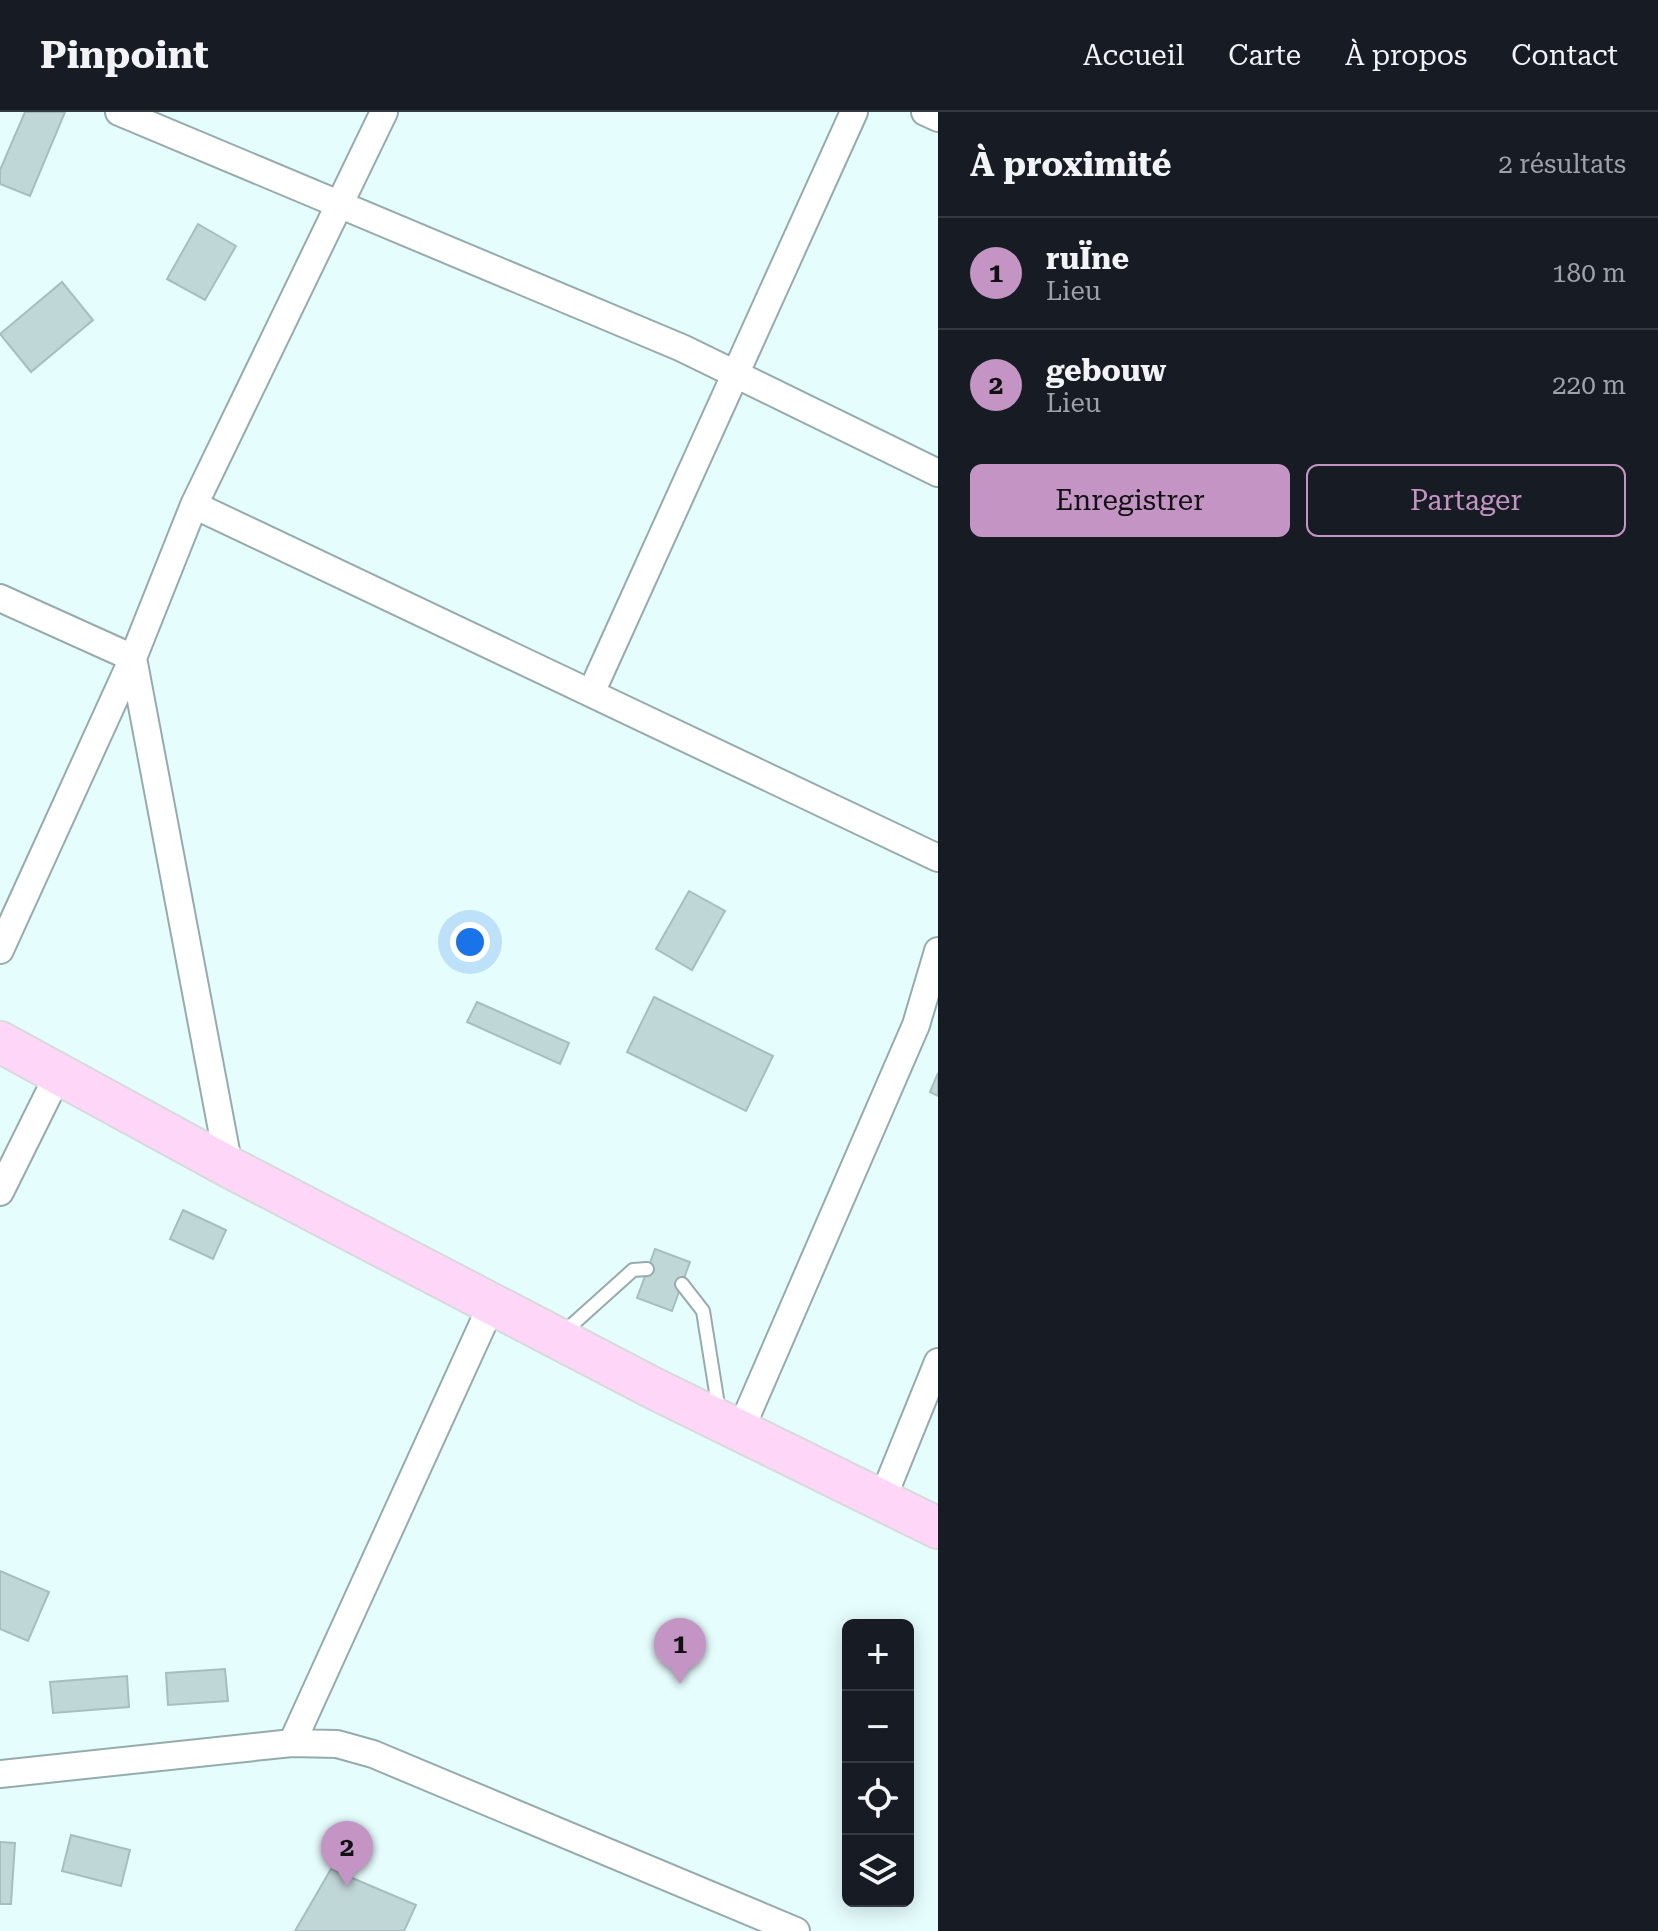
<!DOCTYPE html>
<html lang="fr">
<meta charset="utf-8">
<style>
body{margin:0;font-family:"Roboto Serif",serif;background:#20242c;color:#f1f3f6}
.controls{position:absolute;right:24px;bottom:24px;display:grid;overflow:hidden;border-radius:12px;box-shadow:0 4px 20px #0003}
.controls button{width:72px;height:72px;display:grid;place-items:center;padding:0;border:0;border-bottom:2px solid #363941;background:#171b24;color:#f1f3f6;font:40px sans-serif}
.you{position:absolute;left:470px;top:830px;width:28px;height:28px;margin:-20px;border:6px solid #fff;border-radius:50%;background:#1a73e8;box-shadow:0 0 0 12px #1a73e833}
.badge{display:grid;place-items:center;width:52px;height:52px;border-radius:50%;background:#c495c4;color:#111;font-size:26px;font-weight:700}
.pin{position:absolute;translate:-50% -66px;filter:drop-shadow(0 2px 4px #0008)}
.pin::after{content:'';position:absolute;top:42px;width:28px;height:24px;background:inherit;clip-path:polygon(0 0,100% 0,50% 100%)}
.list{margin:0;padding:0;list-style:none}
h2{display:flex;justify-content:space-between;align-items:center;height:104px;margin:0;padding:0 32px;font-size:34px}
h2 small{font-size:26px;font-weight:400;color:#9ea1a6}
.list li{display:grid;grid-template-columns:52px 1fr auto;gap:24px;align-items:center;box-sizing:border-box;height:112px;padding:0 32px;border-top:2px solid #363941}
.list b{display:block;font-size:30px;white-space:nowrap}
.list p{margin:0;font-size:26px;white-space:nowrap;color:#9ea1a6}
.list em{font-size:26px;font-style:normal;color:#9ea1a6}
.actions{display:flex;gap:16px;padding:24px 32px}
.actions a{flex:1;padding:18px 0;border:2px solid #c495c4;border-radius:12px;text-align:center;font-size:28px;color:#c495c4}
.actions .main{background:#c495c4;color:#111}
.icon{flex:none;width:44px;height:44px;fill:none;stroke:currentColor;stroke-width:2;stroke-linecap:round;stroke-linejoin:round}
.map{position:relative;flex:none;width:938px;height:1819px;overflow:hidden}
header{display:flex;align-items:center;gap:48px;box-sizing:border-box;height:112px;padding:0 40px;background:#171b24;border-bottom:2px solid #363941}
header strong{font-size:38px}
nav{display:flex;gap:44px;margin-inline-start:auto;font-size:28px}
main{display:flex}
aside{flex:1;background:#171b24}
.map>svg:first-child{display:block}
</style>
<header>
<strong>Pinpoint</strong>
<nav><a>Accueil</a><a>Carte</a><a>À propos</a><a>Contact</a></nav>
</header>
<main>
<div class="map">
<svg width="938" height="1819" viewBox="0 0 938 1819">
<rect width="100%" height="100%" fill="#e6fdfd"/>
<path fill="#c0d7d7" stroke="#a8bebe" stroke-width="2" d="M25,0H65L30,84L0,72V58Z
M198,112L236,134L205,188L167,167Z
M62,170L93,208L31,260L0,222Z
M689,779L725,799L692,858L656,837Z
M654,885L773,944L746,999L627,940Z
M477,890L569,931L560,952L467,910Z
M938,961V984L930,980Z
M183,1098L226,1118L213,1147L170,1127Z
M655,1137L690,1150L672,1199L637,1186Z
M0,1459L49,1480L28,1529L0,1517Z
M225,1557L228,1589L168,1593L166,1561Z
M127,1564L129,1595L53,1601L50,1570Z
M71,1723L130,1738L121,1774L62,1759Z
M0,1730L15,1731L11,1792H0Z
M331,1757L416,1793L404,1819H295Z"/>
<g fill="none" stroke-linecap="round" stroke-linejoin="round">
<g stroke="#96abab" stroke-width="16">
<path id="lane" d="M682,1172L703,1199L719,1299
M563,1221L633,1158L647,1157"/>
</g>
<g stroke="#96abab" stroke-width="30">
<path id="street" d="M119,0L682,236L938,361
M925,0L938,6
M194,393L938,746
M0,486L133,546L229,1055
M591,581L854,0
M0,838L133,546L194,393L384,0
M0,1080L58,963
M740,1319L916,913L938,839
M882,1388L938,1250
M292,1631L492,1192
M0,1662L292,1631L337,1632L373,1642L796,1819"/>
</g>
<g stroke="#d8dada" stroke-width="44">
<path id="primary" d="M0,930L229,1055L653,1276L938,1416"/>
</g>
<use href="#lane" stroke="#fff" stroke-width="12"/>
<use href="#street" stroke="#fff" stroke-width="26"/>
<use href="#primary" stroke="#fed7f8" stroke-width="40"/>
</g>
</svg>
<div class="controls">
<button>+</button>
<button>−</button>
<button><svg class="icon" aria-label="locate" viewBox="0 0 24 24"><circle cx="12" cy="12" r="6"/><path d="M12 2v4M12 18v4M2 12h4M18 12h4"/></svg></button>
<button><svg class="icon" aria-label="layers" viewBox="0 0 24 24"><path d="M12 4l9 5-9 5-9-5zM3 14l9 5 9-5"/></svg></button>
</div>
<div class="you"></div>
<div class="pin badge" style="left:680px;top:1572px">1</div>
<div class="pin badge" style="left:347px;top:1775px">2</div>
</div>
<aside>
<h2>À proximité<small>2 résultats</small></h2>
<ul class="list">
<li><span class="badge">1</span><div><b>ruÏne</b><p>Lieu</p></div><em>180 m</em></li>
<li><span class="badge">2</span><div><b>gebouw</b><p>Lieu</p></div><em>220 m</em></li>
</ul>
<div class="actions"><a class="main">Enregistrer</a><a>Partager</a></div>
</aside>
</main>
